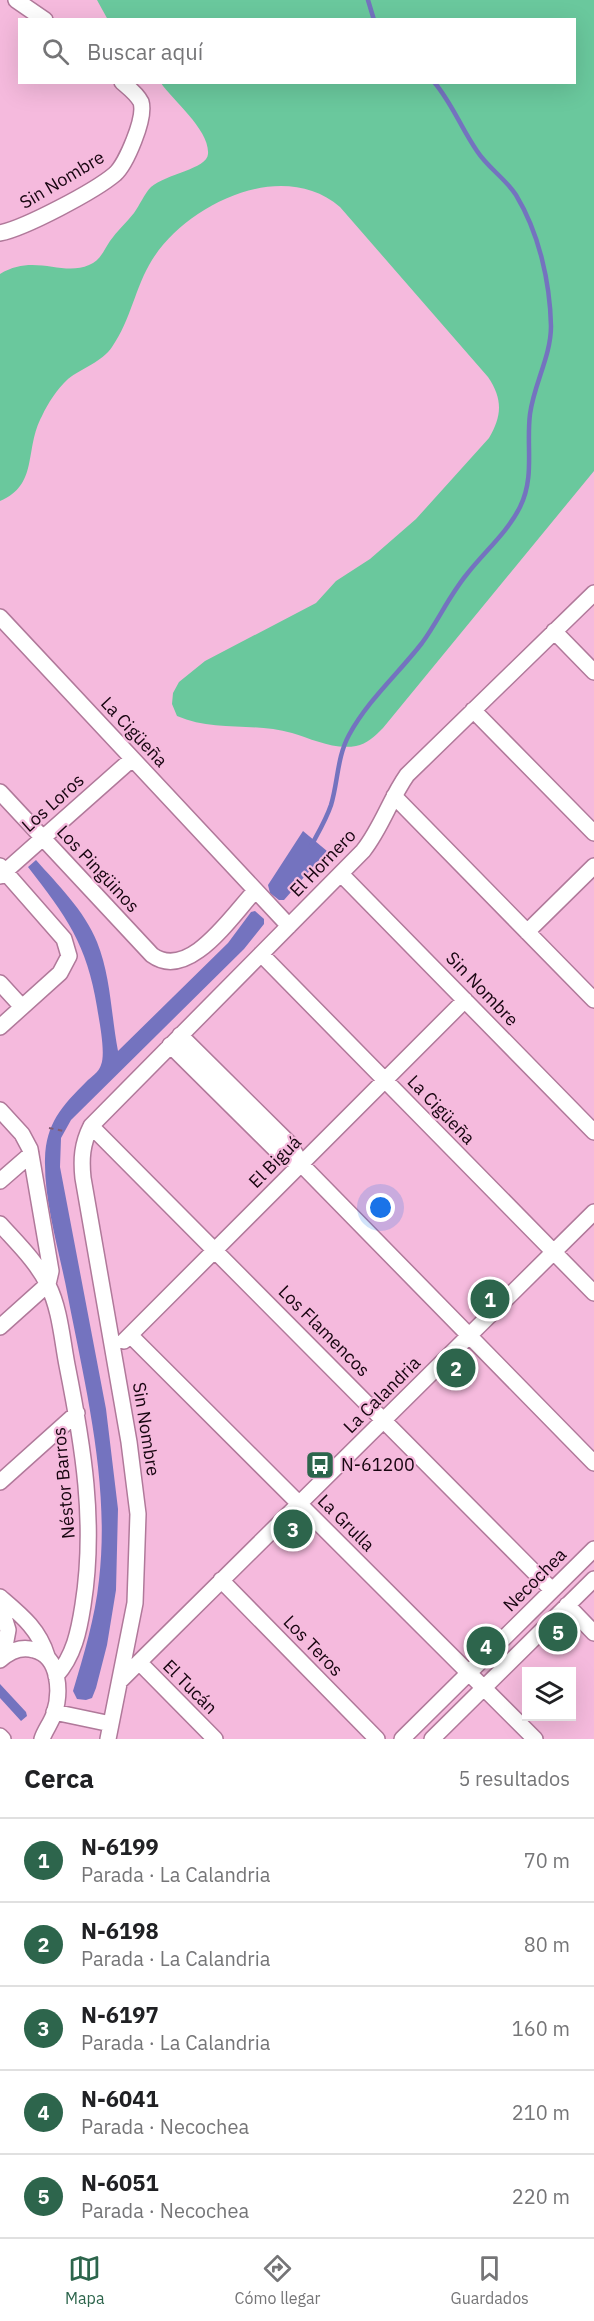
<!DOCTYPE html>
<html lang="es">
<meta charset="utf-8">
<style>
body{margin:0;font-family:"IBM Plex Sans",sans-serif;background:#f6f6f6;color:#202124}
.controls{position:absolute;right:18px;bottom:18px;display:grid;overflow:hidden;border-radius:0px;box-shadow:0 6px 24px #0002}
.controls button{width:54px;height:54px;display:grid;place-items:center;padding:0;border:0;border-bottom:2px solid #e0e0e0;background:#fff;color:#202124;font:30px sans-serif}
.you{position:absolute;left:381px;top:1208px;width:21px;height:21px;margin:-15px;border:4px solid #fff;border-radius:50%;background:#1a73e8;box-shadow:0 0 0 9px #1a73e833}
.badge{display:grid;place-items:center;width:39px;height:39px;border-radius:50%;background:#2d654c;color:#fff;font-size:20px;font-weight:700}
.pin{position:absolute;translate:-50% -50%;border:3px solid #fff;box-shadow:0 2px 6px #0006}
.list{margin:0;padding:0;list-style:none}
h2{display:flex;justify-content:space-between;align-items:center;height:78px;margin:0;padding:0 24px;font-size:26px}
h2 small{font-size:20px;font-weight:400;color:#757577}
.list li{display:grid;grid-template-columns:39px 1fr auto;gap:18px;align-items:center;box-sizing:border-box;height:84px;padding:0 24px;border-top:2px solid #e0e0e0}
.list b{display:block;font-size:22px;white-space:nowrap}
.list p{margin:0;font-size:20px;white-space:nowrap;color:#757577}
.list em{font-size:20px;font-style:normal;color:#757577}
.icon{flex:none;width:33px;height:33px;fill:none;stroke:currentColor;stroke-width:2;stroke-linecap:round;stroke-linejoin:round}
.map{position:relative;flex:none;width:594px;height:1739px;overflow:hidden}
.search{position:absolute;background:#fff;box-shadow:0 6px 24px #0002;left:18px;right:18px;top:18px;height:66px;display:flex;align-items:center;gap:15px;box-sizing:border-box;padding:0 21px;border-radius:0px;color:#757577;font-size:22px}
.sheet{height:498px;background:#fff}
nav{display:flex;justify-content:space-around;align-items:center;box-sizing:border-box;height:84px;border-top:2px solid #e0e0e0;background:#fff;font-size:16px;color:#757577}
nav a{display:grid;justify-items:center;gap:3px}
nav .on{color:#2d654c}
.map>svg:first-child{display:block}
</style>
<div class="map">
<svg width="594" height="1739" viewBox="0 0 594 1739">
<rect width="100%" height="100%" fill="#f5badd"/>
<path fill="#6ac89d" d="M97,0H594V471L383,728C375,736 367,744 356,746C334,750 312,739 292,733C254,722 213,732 177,716L172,704L173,693L179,682L205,661L316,603L336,581L370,559L416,519L489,438C502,416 503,399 488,377L340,207C283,158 188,203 152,260C135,287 131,320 112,347C102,362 82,368 68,379C57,389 48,403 42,416C24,449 39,485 0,501V274C34,253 62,277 89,265C100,261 104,250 110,241C117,231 126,223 134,213C140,205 144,194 151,187C166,174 207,169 208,154C210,130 173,101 161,83L574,82V20H108Z"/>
<path fill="#7473bf" d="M303,831L327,851L284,900H279L270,893L268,885Z
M36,860C58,885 84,910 97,942C111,977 111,1015 118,1051L228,943L251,912L255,911L264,919V924L244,949L71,1120L61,1138L60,1167L106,1409L118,1509L116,1590L107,1645L96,1688L92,1698L86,1700L77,1699L73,1691C84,1654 95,1618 99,1580C110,1485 86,1390 68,1297C60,1253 44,1204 45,1159C46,1123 62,1106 86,1082C91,1077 99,1072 101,1065C106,1053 99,1020 97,1007C87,944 66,916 28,867Z
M0,1684L26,1712L27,1716L21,1721L0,1698Z"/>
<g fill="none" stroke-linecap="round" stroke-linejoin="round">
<path stroke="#7473bf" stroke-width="4.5" d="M368,0L374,20
M311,846C318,833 326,820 331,805C338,782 337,757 349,735C368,700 398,674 422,643C438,621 449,596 467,574C484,552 507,533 520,507C535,477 526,446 530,414C534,384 551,356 551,326C550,282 539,233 516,195C505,178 488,168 477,151C461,128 452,103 434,82"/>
<g stroke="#b0799a" stroke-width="18">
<path id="minor" d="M16,0L45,20
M0,233C25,228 95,191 115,174C126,164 146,118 141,102C137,94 129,88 122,82
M0,617L289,926
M554,631L594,672
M473,710L594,833
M0,792L152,955C189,982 232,915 255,891
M394,796L594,1000
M0,866L64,939L69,956L60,973L0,1027
M341,874L594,1132
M0,876L132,759
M527,932L594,866
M261,954L594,1293
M0,983L22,1007
M180,1035L290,1144L301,1164L594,1463
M170,1045L281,1155L301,1164
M0,1110L22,1134L30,1149L51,1271L48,1284L0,1327
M91,1126L552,1590
M0,1181L31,1154
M0,1224C17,1243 37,1262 48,1285C60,1309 62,1339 67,1365C83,1445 96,1523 83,1605C79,1631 74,1656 56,1676
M130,1335L535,1739
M124,1341L465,1000
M0,1482L77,1413
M221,1580L377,1739
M0,1597C21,1615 39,1629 47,1656
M0,1604L8,1630L3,1657
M567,1605L594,1633
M0,1660C10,1651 21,1646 34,1650C60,1656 61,1693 54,1714C51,1723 45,1730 42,1739
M139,1662L215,1739
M120,1681L594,1212
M54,1712L111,1724
M0,1736L3,1739
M108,1739L135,1603L138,1514L129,1442L83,1178C81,1159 82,1144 91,1126L363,851C382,827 390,799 407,775L594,593
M402,1739L594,1549
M432,1739L594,1579"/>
</g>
<path stroke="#815b72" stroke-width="2" stroke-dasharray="4.5 4.5" stroke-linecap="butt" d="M49,1128L64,1131"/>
<use href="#minor" stroke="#fff" stroke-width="15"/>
</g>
<defs>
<g id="bus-square" transform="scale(1.5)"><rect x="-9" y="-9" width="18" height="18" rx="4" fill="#2d654c" stroke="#f5badd"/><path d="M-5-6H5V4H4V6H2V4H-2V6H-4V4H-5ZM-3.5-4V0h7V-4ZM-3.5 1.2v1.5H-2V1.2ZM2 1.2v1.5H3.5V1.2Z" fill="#fff"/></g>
</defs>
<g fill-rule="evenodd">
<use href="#bus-square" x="320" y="1465"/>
</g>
<g text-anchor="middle" stroke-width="4.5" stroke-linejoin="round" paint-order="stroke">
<g font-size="18" fill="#170510" stroke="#f5badd">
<text transform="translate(62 180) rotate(-31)" y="6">Sin Nombre</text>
<text transform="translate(134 732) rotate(47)" y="6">La Cigüeña</text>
<text transform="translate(53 803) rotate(-42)" y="6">Los Loros</text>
<text transform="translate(323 863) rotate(-46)" y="6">El Hornero</text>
<text transform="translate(98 869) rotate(47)" y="6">Los Pingüinos</text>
<text transform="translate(482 989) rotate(46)" y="6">Sin Nombre</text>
<text transform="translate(441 1110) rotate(46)" y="6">La Cigüeña</text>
<text transform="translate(275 1162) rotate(-45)" y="6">El Biguá</text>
<text transform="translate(324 1331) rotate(45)" y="6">Los Flamencos</text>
<text transform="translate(382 1395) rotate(-45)" y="6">La Calandria</text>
<text transform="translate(146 1429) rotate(81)" y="6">Sin Nombre</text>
<text transform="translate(64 1483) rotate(-95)" y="6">Néstor Barros</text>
<text transform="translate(346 1523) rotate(45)" y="6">La Grulla</text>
<text transform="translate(535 1580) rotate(-45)" y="6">Necochea</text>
<text transform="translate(313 1646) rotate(46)" y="6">Los Teros</text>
<text transform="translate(190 1687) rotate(45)" y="6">El Tucán</text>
</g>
<g font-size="18" fill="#170510" stroke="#f5badd" text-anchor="start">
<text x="341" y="1471">N-61200</text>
</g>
</g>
</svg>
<div class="controls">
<button><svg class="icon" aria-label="layers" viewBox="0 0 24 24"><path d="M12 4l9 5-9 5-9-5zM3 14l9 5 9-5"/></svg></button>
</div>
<div class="you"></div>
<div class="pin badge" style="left:490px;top:1299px">1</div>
<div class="pin badge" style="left:456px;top:1368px">2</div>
<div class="pin badge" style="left:293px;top:1529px">3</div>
<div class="pin badge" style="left:486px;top:1646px">4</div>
<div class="pin badge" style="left:558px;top:1632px">5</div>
<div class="search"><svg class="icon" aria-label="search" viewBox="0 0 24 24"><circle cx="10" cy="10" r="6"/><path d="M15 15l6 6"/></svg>Buscar aquí</div>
</div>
<section class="sheet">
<h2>Cerca<small>5 resultados</small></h2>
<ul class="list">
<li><span class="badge">1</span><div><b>N-6199</b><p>Parada · La Calandria</p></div><em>70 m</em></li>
<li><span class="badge">2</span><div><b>N-6198</b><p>Parada · La Calandria</p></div><em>80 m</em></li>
<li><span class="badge">3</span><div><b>N-6197</b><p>Parada · La Calandria</p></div><em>160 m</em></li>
<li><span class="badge">4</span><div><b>N-6041</b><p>Parada · Necochea</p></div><em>210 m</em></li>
<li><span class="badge">5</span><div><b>N-6051</b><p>Parada · Necochea</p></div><em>220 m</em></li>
</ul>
</section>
<nav>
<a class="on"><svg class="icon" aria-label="map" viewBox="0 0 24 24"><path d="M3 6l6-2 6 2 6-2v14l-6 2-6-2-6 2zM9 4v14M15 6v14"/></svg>Mapa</a>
<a><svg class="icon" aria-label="directions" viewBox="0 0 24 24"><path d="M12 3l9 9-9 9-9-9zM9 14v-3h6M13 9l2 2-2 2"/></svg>Cómo llegar</a>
<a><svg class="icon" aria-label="saved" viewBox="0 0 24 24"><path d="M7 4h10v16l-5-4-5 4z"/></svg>Guardados</a>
</nav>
